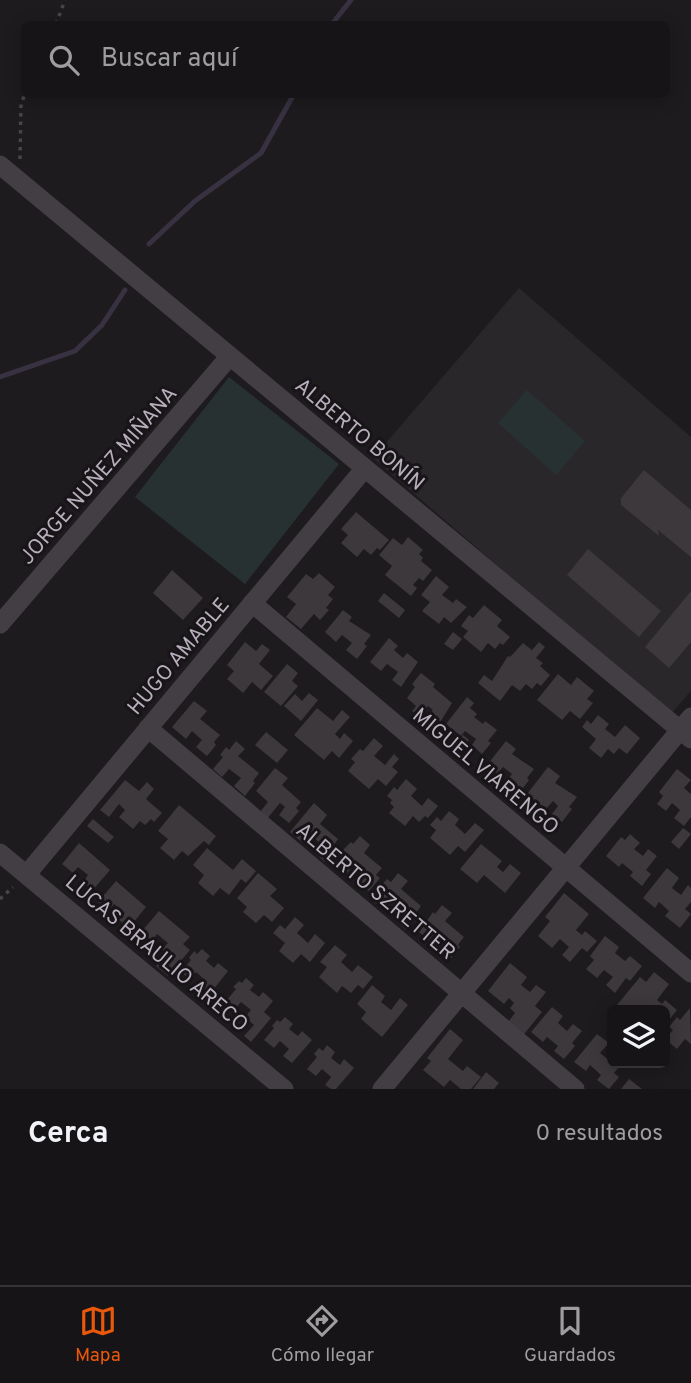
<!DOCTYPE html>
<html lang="es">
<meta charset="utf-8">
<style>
body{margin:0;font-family:Overpass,sans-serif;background:#1f1d1f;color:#f1f3f6}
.controls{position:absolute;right:21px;bottom:21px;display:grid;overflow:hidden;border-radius:10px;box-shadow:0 4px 18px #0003}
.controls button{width:63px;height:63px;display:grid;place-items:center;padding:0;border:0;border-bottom:2px solid #353335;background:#161416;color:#f1f3f6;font:35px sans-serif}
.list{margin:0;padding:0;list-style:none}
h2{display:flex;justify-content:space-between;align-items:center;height:91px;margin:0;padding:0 28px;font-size:30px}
h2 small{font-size:23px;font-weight:400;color:#9e9ea1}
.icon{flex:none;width:38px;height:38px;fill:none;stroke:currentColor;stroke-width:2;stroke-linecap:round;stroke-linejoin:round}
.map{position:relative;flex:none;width:691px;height:1089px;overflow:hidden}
.search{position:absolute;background:#161416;box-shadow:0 4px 18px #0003;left:21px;right:21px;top:21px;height:77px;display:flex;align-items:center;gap:18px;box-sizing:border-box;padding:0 24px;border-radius:10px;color:#9e9ea1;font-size:26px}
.sheet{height:196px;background:#161416}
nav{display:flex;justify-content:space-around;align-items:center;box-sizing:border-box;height:98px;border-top:2px solid #353335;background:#161416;font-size:19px;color:#9e9ea1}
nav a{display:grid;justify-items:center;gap:4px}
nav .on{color:#ea580c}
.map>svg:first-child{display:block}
</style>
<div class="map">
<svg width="691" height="1089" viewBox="0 0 691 1089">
<rect width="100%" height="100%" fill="#1d1b1d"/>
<path fill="#2a272a" d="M519,288L691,437V691L670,715L373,458Z"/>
<path fill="#283132" d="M229,377L339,464L245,584L135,497Z
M527,390L585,441L556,475L498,423Z"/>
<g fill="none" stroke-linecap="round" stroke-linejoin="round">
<path stroke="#383141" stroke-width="5" d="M332,24L351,0
M149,244L195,201L261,153L294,94
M0,377L75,351L102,325L125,290"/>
</g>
<path fill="#3c383c" d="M644,470L691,510V557L658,530L659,536L621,505V498Z
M356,512L389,540L380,550L377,548L371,555L364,549L357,557L341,543L348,535L341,529Z
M408,537L423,550L419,554L423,558L421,561L432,570L423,581L419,578L413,585L417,588L411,596L385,575L392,566L379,555L393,538L402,545Z
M588,549L661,611L639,637L567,575Z
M172,570L203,598L183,620L153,593Z
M319,573L335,587L328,595L333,599L326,608L329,610L320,620L314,614L301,629L286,617L296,604L287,597L306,574L313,579Z
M436,576L449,587L442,595L453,603L456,599L467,607L451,623L444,617L439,624L422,611L430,602L421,595Z
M691,591V642L669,668L645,647Z
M384,593L405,610L399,618L378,601Z
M484,605L502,620L497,626L510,637L503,645L500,643L495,649L488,643L481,652L463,637L468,631L461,626L469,615L473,618Z
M343,610L352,617L349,621L371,635L364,644L367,646L357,659L346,650L352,643L342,635L336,642L325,632Z
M453,632L462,639L453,650L444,644Z
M389,638L398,646L394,650L403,658L407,653L418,662L401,687L392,680L398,672L387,664L381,671L370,662Z
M245,642L256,651L262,644L270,650L259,664L273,676L261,690L252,682L243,693L227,679L234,671L227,665Z
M539,642L545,647L536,658L543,663L540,666L550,675L541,686L537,683L532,689L526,684L520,691L512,685L500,701L478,683L484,675L492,681L508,656L510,657L523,643L532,650Z
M287,664L298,673L292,681L298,686L281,706L264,692Z
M421,673L435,684L433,687L452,703L439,724L428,715L433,710L428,706L420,717L412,711L416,706L407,698L415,687L412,684Z
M558,674L571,685L577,677L594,691L587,699L593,703L580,719L570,711L562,720L537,700Z
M309,693L318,700L301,721L284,706L295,694L302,701Z
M467,697L474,703L470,708L477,714L474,717L483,724L485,721L497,730L488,741L491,743L482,754L472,745L476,739L465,731L461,736L446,724Z
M194,701L207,711L200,719L220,735L214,742L216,745L207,756L196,747L202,740L192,731L186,739L172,727Z
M317,708L333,721L342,710L350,717L335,734L340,739L344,733L353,741L339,758L332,751L324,760L294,735Z
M598,715L609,724L605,729L615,737L625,725L640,738L627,754L619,748L614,754L608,749L601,758L589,748L596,739L582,727L587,720L591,724Z
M266,732L288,750L277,763L255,745Z
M463,735L469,740L457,754L452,749Z
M374,738L383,746L374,756L385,765L394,754L399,759L392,767L398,772L386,786L378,779L369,789L348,771L355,762L351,759L360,749L363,751Z
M236,741L245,749L238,756L259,773L253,781L255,783L245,796L234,786L241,778L229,769L222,777L213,769L223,757L220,755L226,747L229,750Z
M506,741L516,749L512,754L534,769L527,778L529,780L520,792L507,781L512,774L503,767L497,774L487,765Z
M548,767L560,776L555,783L577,797L569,807L572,809L562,822L552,814L558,806L553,801L546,809L527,794Z
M275,768L288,778L282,785L301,802L296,808L299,811L289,823L279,815L285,807L280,803L267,819L260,812L268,802L256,791Z
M677,769L691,780L684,788L691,794V817L684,826L674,818L680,810L672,803L666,811L657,804L663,796L659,792Z
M406,779L417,789L411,796L422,806L428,798L438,806L428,818L425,816L419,822L413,816L405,826L389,813L394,807L390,803L392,800L387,796L394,787L397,790Z
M125,780L139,791L147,782L154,789L146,799L162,813L154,822L151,819L145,825L140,821L133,829L119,817L125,810L119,804L109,817L100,810Z
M314,803L327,815L320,824L338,839L333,846L336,849L325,862L315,853L321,844L311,835L303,843L290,832Z
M179,805L216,836L209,845L204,841L188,856L182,851L174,860L160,848L168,839L158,831Z
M449,811L459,819L455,825L465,834L475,823L484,830L465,852L458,846L450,855L430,838L436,830L430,825L437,817L441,821Z
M93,819L114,837L108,843L87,826Z
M683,828L691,834L679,849L671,842Z
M630,834L640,843L634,849L643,856L648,849L657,856L646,870L651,874L642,886L630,876L633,872L622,863L619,867L606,856L621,837L625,840Z
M360,836L370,845L364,853L382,868L376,875L380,878L369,891L358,883L366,874L354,865L347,873L338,865L347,854L343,850L351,842L353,844Z
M79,843L110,870L93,890L83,882L88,875L78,867L73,873L62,864Z
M481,844L502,861L497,867L503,872L510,864L521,873L505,893L484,875L477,883L460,869Z
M207,848L233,870L242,859L256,871L246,883L241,879L229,895L220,888L213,896L198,883L204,875L193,865Z
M667,868L679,878L672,888L681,895L688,885L691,888V902L685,909L691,914L680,928L665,916L669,911L659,902L655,908L643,898Z
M258,873L277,889L270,896L284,908L272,922L264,915L256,923L243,912L247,907L237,898Z
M398,873L408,881L401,889L421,906L415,914L418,916L406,930L396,921L403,913L391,903L385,911L374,902L383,892L379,888L387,879L391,882Z
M116,881L146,907L129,928L119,920L125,913L114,904L109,911L98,902Z
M564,893L589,914L576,930L582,935L585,931L597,941L587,952L582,948L570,962L562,955L569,947L560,939L552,948L538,936L550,921L545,917Z
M442,905L452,913L445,921L464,937L458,945L460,947L451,958L439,949L446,940L436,932L429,940L419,932L433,912L435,914Z
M159,911L190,937L183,944L190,950L168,976L156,966L167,953L162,949L168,943L157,934L152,941L141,932Z
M295,917L304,925L297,933L308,943L315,934L325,943L310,962L301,954L293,963L279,951L285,943L273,933L280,925L285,929Z
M605,936L619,947L615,953L625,961L630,956L642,966L630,981L626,978L615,993L606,985L613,977L604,970L597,978L586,969L594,960L590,956Z
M335,945L347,955L341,962L352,972L358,965L373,977L363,989L358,985L351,993L342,986L337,993L319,977L327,967L320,962Z
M202,949L210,956L206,961L214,968L218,963L228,971L209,995L200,988L206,981L196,972L190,979L181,972L191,960L189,958L194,951L197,954Z
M510,963L527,977L521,985L530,992L536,985L546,992L535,1006L542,1012L521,1038L506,1025L515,1013L510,1008L514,1003L509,998L504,1004L488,991Z
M654,972L669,984L657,1000L662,1004L665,1000L677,1010L669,1020L665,1017V1010H624L617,1005L640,977L646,982Z
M246,978L254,985L250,990L259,997L263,992L273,1001L264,1012L271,1018L251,1042L244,1036L254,1025L245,1017L251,1010L241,1002L235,1009L226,1001L236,989L233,987L239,981L242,983Z
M372,985L385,996L381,1002L391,1010L400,998L408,1005L382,1037L361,1019L366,1012L357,1004Z
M552,1007L563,1016L558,1023L567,1031L573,1024L582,1031L572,1043L575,1046L564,1059L554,1051L558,1046L547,1037L543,1042L531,1032Z
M690,1008L691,1044L685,1039L677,1049L665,1039L673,1030L669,1027L677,1017L680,1020Z
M285,1017L293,1024L289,1029L298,1036L302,1031L312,1040L292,1063L283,1056L289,1049L280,1041L274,1048L264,1040L274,1028L272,1026L277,1020L280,1022Z
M450,1029L463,1040L448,1059L463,1071L467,1066L481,1077L471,1089H461L450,1080L444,1087L423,1070L431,1061L427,1058Z
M597,1034L609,1043L600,1053L610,1061L612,1057V1063H622L614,1073L619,1077L609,1089L597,1080L601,1075L590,1065L586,1071L574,1062Z
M327,1045L335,1052L331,1058L340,1065L344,1059L354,1068L336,1089H331L325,1085L331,1077L322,1069L316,1076L307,1069L317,1057L314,1054L319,1048L323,1051Z
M486,1072L499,1083L494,1089H473Z
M629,1079L642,1089H621Z"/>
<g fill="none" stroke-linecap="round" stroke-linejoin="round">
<path stroke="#49444b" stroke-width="3.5" stroke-dasharray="3.5 5" stroke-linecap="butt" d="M56,24L65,0
M20,159L21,104L25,94
M0,899L13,887"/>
<path stroke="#433e44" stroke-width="19" d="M0,165L691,739
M252,603L691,973
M0,624L230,356
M148,728L575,1089
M0,853L284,1089
M27,874L365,468
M382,1089L691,717"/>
</g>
<g text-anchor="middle" stroke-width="6" stroke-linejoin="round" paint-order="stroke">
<g font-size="21" fill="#b8aebc" stroke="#181518">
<text transform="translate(360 434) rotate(40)" y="7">ALBERTO BONÍN</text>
<text transform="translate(98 475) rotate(-49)" y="7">JORGE NUÑEZ MIÑANA</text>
<text transform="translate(178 656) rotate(-50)" y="7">HUGO AMABLE</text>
<text transform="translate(486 771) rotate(40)" y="7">MIGUEL VIARENGO</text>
<text transform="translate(376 891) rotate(40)" y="7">ALBERTO SZRETTER</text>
<text transform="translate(157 953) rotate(40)" y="7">LUCAS BRAULIO ARECO</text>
</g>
</g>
</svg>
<div class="controls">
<button><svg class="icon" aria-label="layers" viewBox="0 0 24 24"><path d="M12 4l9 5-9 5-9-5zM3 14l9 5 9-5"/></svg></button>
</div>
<div class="search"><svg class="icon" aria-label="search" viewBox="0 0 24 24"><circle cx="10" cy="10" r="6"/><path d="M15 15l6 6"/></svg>Buscar aquí</div>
</div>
<section class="sheet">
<h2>Cerca<small>0 resultados</small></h2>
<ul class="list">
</ul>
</section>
<nav>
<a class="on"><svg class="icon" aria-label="map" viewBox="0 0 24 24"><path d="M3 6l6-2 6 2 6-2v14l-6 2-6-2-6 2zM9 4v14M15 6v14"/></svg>Mapa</a>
<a><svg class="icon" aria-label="directions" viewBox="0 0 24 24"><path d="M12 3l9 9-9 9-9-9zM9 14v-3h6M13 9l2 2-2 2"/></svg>Cómo llegar</a>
<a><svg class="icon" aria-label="saved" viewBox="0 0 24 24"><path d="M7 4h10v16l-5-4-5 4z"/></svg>Guardados</a>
</nav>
